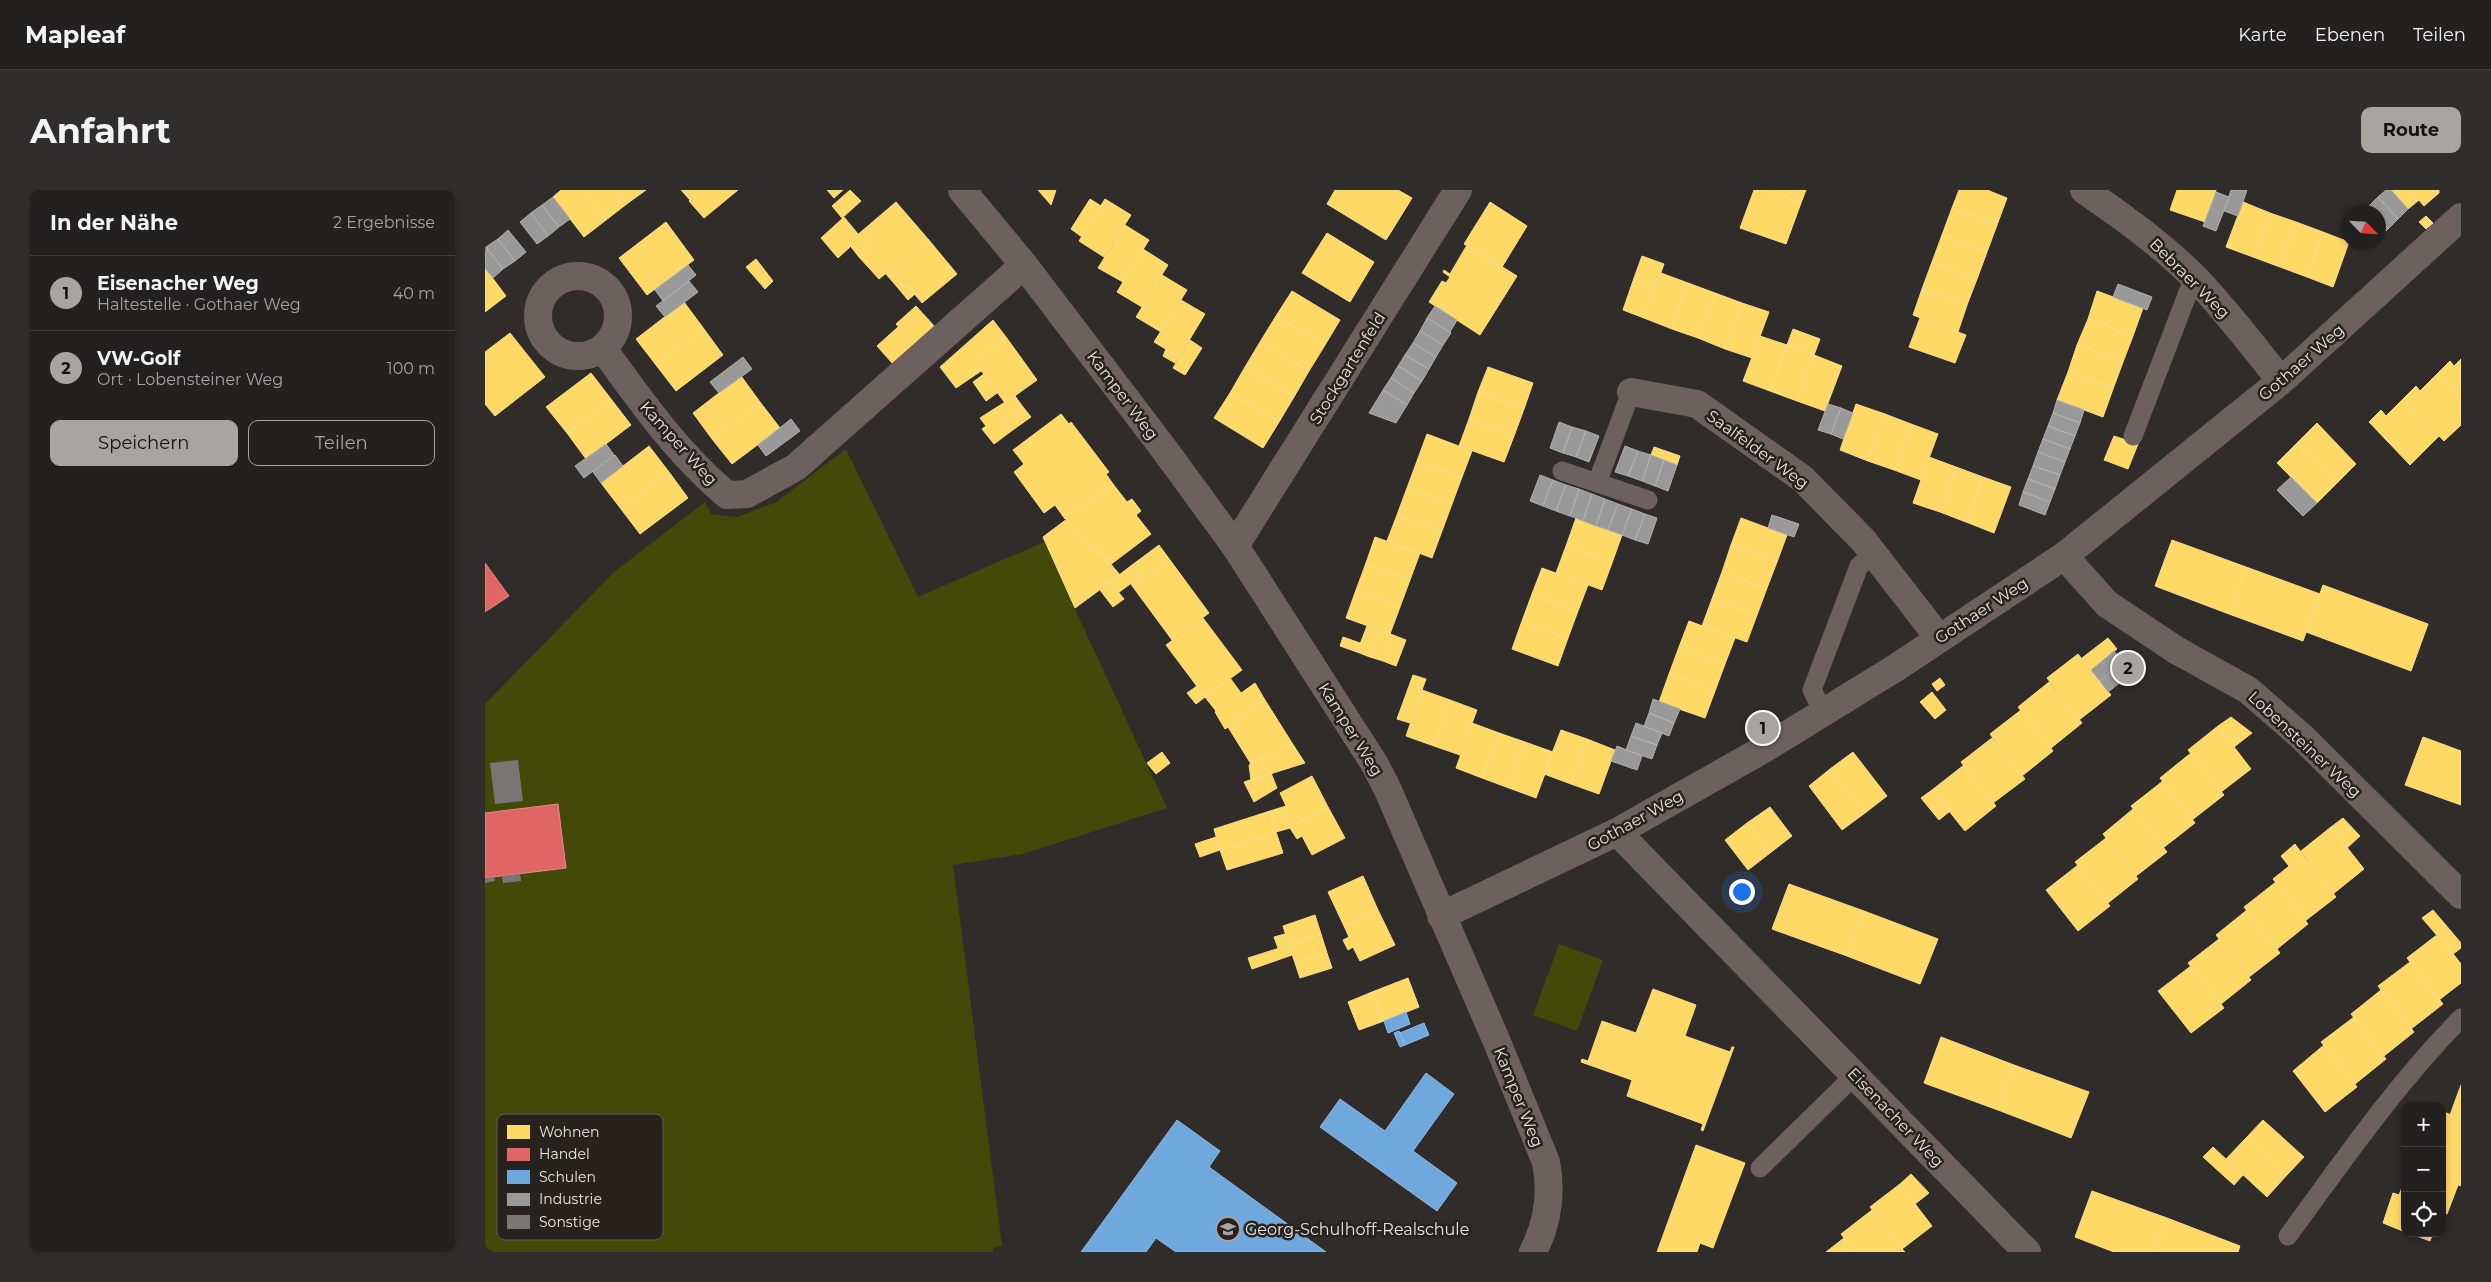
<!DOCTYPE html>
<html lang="de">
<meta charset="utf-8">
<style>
body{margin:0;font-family:Montserrat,sans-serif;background:#2f2e2d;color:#f1f3f6}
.controls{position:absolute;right:15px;bottom:15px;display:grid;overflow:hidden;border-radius:10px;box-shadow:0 2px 8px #0003}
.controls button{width:45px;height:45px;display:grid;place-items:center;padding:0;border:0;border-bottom:1px solid #403e3e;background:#232120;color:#f1f3f6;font:25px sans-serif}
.compass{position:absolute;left:1856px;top:15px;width:45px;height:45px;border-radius:50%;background:#232120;box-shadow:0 2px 8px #0003;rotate:115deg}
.you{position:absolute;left:1256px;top:701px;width:18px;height:18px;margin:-12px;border:4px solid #fff;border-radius:50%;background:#1a73e8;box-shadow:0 0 0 8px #1a73e833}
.badge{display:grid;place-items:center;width:32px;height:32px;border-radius:50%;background:#a7a4a2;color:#111;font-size:16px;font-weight:700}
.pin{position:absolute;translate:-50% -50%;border:2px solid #fff;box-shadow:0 1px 5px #0006}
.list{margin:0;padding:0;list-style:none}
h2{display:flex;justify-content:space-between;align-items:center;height:65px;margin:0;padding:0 20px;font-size:21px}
h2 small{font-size:16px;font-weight:400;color:#a3a3a5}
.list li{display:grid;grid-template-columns:32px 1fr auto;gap:15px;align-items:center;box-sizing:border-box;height:75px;padding:0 20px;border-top:1px solid #403e3e}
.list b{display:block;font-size:19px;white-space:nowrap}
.list p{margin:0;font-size:16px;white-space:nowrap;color:#a3a3a5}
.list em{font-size:16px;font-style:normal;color:#a3a3a5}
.actions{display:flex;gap:10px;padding:15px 20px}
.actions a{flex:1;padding:11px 0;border:1px solid #a7a4a2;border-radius:10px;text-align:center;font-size:18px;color:#a7a4a2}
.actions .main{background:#a7a4a2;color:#111}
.icon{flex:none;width:28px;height:28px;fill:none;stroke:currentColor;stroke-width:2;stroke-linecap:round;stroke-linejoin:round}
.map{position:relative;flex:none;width:1976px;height:1062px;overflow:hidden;border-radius:10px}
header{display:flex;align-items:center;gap:30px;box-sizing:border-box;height:70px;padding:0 25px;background:#232120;border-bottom:1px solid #403e3e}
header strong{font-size:24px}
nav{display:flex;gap:28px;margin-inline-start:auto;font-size:18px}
.intro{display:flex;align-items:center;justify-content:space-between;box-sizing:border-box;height:120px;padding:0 30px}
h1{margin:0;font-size:35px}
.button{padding:12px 22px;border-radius:10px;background:#a7a4a2;color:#111;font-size:18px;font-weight:700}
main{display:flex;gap:30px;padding:0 30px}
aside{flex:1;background:#232120;border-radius:10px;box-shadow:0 2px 8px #0003}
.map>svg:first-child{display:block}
</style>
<header>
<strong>Mapleaf</strong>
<nav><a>Karte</a><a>Ebenen</a><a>Teilen</a></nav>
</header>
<div class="intro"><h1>Anfahrt</h1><a class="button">Route</a></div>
<main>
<aside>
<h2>In der Nähe<small>2 Ergebnisse</small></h2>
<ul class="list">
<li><span class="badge">1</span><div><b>Eisenacher Weg</b><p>Haltestelle · Gothaer Weg</p></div><em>40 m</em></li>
<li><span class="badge">2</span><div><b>VW-Golf</b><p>Ort · Lobensteiner Weg</p></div><em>100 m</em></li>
</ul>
<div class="actions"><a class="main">Speichern</a><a>Teilen</a></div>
</aside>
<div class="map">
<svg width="1976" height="1062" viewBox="0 0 1976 1062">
<rect width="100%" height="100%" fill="#2f2c2a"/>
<path fill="#434909" d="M361,259L433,407L559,352L682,618L538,664L468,675L517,1056L508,1058V1062H0V514L129,382L220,312L226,324L252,327L291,312Z
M1074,754L1118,770L1092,841L1048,825Z"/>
<path fill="#ffd966" stroke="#f8dd8b" d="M76,0H98L121,30L99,47L68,7Z
M98,0H133L143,13L121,30Z
M133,0H161L143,13Z
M196,0H216L205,10Z
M216,0H253L219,28L204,11Z
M342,0H358L349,8Z
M365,0L376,11L357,28L347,16Z
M553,0H571L566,15Z
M850,0H913L927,8L901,50L842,14Z
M1269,0H1279L1316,13L1301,54L1255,38Z
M1279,0H1321L1316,13Z
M1474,0H1502L1522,8L1512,35L1467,18Z
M1692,0H1731L1720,32L1685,20Z
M1906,0H1925L1934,10L1923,19Z
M1925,0H1954V3L1939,16Z
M605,9L616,16L597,47L586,39Z
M620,9L646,25L619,67L594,51Z
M411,12L443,49L394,89L374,67L388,55L377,41Z
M1005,12L1042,36L1017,77L979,54Z
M1758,12L1785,23L1768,67L1741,57Z
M1467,18L1512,35L1502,62L1457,45Z
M1785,23L1811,32L1795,77L1768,67Z
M1941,26L1948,33L1941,39L1934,32Z
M359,27L373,44L363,53L366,56L353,68L336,48Z
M181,32L209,70L162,105L134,68Z
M1811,32L1838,42L1822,87L1795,77Z
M640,35L664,50L638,92L613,78Z
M377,41L388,55L374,67L363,53Z
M1838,42L1864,52L1848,97L1822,87Z
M842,43L889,72L865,112L817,83Z
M1457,45L1502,62L1492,89L1447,72Z
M443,49L472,84L437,113L408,78Z
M982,55L1032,86L995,145L944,112L957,91L961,93L965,87L958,82L959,80L965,84Z
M658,59L683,75L657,117L632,102Z
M1157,66L1179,74L1171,96L1149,88Z
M271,69L288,91L280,99L261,77Z
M1447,72L1492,89L1482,115L1437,99Z
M0,78L21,106L0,122Z
M408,78L420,93L413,98L401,84Z
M1176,83L1203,93L1187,139L1159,128Z
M677,85L702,100L676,142L651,127Z
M1149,88L1171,96L1159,128L1138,120Z
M420,93L430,104L423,110L413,98Z
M1203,93L1230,103L1213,148L1187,139Z
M1437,99L1482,115L1473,142L1428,125Z
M807,101L855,130L840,155L791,126Z
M1612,101L1658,118L1648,146L1603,129Z
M1230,103L1257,113L1240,159L1213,148Z
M696,110L720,124L694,167L669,152Z
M199,112L219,139L171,175L151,149Z
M1257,113L1284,122L1267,168L1240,159Z
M431,116L450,137L430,155L411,134Z
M791,126L840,155L824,181L775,152Z
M1435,128L1481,145L1470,173L1424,157Z
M1603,129L1648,146L1638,172L1592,155Z
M508,130L521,147L489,171L496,181L471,198L455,177Z
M413,137L430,155L408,174L392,156Z
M219,139L238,165L191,201L171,175Z
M1308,139L1335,149L1329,165L1302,155Z
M25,143L60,187L10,226L0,214V162Z
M1275,146L1302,155L1285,201L1258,191Z
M521,147L552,190L520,213L489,171Z
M705,150L717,158L700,185L688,178Z
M775,152L824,181L809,207L760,177Z
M1302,155L1329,165L1312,211L1285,201Z
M1592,155L1638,172L1628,199L1583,182Z
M681,159L694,167L690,173L678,166Z
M1329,165L1357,176L1340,221L1312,211Z
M1976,169V209L1952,184L1965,171L1969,176Z
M760,177L809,207L794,232L745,203Z
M1003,177L1048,193L1039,219L993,202Z
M1583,182L1628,199L1618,227L1572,210Z
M106,183L126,209L82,243L61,217Z
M499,184L512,203L501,211L488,192Z
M1952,184L1976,209V235L1959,251L1918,209L1931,196L1935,201Z
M256,186L275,212L227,249L208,223Z
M993,202L1039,219L1029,246L984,229Z
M745,203L794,232L778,258L729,228Z
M530,206L538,217L517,232L509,219Z
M126,209L146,235L101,269L82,243Z
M1918,209L1954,246L1925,275L1884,232L1896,220L1901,226Z
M275,212L295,238L247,274L227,249Z
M1371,214L1400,224L1383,271L1355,260Z
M538,217L546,227L525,242L517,232Z
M509,219L525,242L509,254L497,239L501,236L495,228Z
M576,224L584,234L586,232L624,282L621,284L628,294L580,329L570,315L559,323L529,282L539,274L528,260Z
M1400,224L1426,234L1409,280L1383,271Z
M984,229L1029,246L1019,272L974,256Z
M1832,233L1871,274L1851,294L1812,253Z
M1426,234L1453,244L1436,290L1409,280Z
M942,244L987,261L977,287L932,271Z
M1629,246L1653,254L1643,279L1619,270Z
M1812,253L1851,294L1832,313L1792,273Z
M164,256L184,282L136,319L116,293Z
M1169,257L1195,266L1192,275L1166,265Z
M1444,267L1471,277L1455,322L1428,313Z
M932,271L977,287L967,314L922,298Z
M1471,277L1498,287L1481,332L1455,322Z
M184,282L203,308L155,344L136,319Z
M1498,287L1526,297L1509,343L1481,332Z
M628,294L642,312L647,309L656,321L651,325L666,344L625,375L609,354L604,358L581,328Z
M922,298L967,314L957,341L912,325Z
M912,325L957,341L947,368L902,351Z
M1091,328L1137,345L1127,373L1081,356Z
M1256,328L1302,345L1292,372L1246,355Z
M582,329L604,358L609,354L635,385L590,418L558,347Z
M890,347L935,363L925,390L881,373Z
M1687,350L1761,377L1744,424L1670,396Z
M674,355L685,370L648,397L646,394L656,386L647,375Z
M1246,355L1292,372L1282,398L1237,382Z
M1081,356L1127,373L1117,400L1071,383Z
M685,370L724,423L687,450L648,397Z
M881,373L925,390L915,417L871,400Z
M647,375L656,386L633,403L625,392Z
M1761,377L1835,404L1818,451L1744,424Z
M1057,378L1103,395L1093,421L1047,404Z
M1237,382L1282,398L1272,425L1227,409Z
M625,392L639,409L628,417L615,400Z
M1838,395L1943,434L1926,481L1821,442Z
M871,400L915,417L905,444L861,428Z
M1047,404L1093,421L1083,448L1037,431Z
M1227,409L1272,425L1262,452L1217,436Z
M718,428L757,480L720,507L681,455Z
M1037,431L1083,448L1073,476L1027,459Z
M1204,431L1250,448L1240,474L1194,457Z
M882,436L895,441L885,467L872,462Z
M895,441L908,445L898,471L885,467Z
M908,445L921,450L911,476L898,471Z
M858,447L875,453L872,462L855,456Z
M1623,448L1632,459L1606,480L1597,468Z
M1194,457L1240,474L1230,501L1184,484Z
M1593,464L1626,505L1594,530L1562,488Z
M1184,484L1230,501L1220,528L1174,512Z
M928,485L941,489L925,533L912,529Z
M745,488L756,503L731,521L720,507Z
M1455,488L1460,495L1452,501L1447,494Z
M1564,492L1597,533L1566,558L1533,517Z
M770,493L780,510L750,529L752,532L740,539L730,522Z
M712,496L720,507L711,514L702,503Z
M937,500L965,510L949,556L921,546Z
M1447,502L1461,520L1450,529L1435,512Z
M780,510L807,553L777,573L774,568L766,574L743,537L752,532L750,529Z
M965,510L992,520L975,565L949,556Z
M1536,520L1568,561L1537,586L1505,544Z
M1746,527L1767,543L1749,557L1733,536Z
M987,533L1014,543L997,588L971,578Z
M1733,536L1766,579L1736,602L1703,560Z
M1076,540L1102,549L1086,594L1059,584Z
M1014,543L1040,552L1024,598L997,588Z
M1938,547L1976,561V615L1920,595Z
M1507,548L1540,589L1508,613L1476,572Z
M1102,549L1130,560L1114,604L1086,594Z
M1040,552L1068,562L1051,608L1024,598Z
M807,553L820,573L766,590L764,575L774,568L777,573Z
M677,562L685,573L671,584L662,573Z
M1368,562L1402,606L1380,623L1345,579Z
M1706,563L1739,605L1707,630L1675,588Z
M1479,575L1511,616L1480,641L1447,600Z
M1345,579L1380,623L1357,640L1324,596Z
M786,583L792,598L769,612L759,592Z
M827,586L843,617L805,638L797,623L803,620L795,603Z
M1678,591L1710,633L1678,658L1646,616Z
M1447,600L1465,621L1454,630L1436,608Z
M801,616L803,620L797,623L805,638L791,642L785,621Z
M843,617L860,648L827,665L817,646L812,649L805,638Z
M1285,617L1307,646L1285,663L1262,633Z
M1648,619L1682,662L1651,686L1618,644Z
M785,621L791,642L735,660L729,639Z
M1858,628L1875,646L1862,658L1846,637Z
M1262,633L1285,663L1263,680L1240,650Z
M1846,637L1879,679L1848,704L1816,661Z
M791,642L798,663L742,680L735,660Z
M731,647L735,660L715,667L710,654Z
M1621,648L1653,689L1623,713L1590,672Z
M1810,654L1818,665L1804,676L1796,666Z
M1818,665L1851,707L1820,731L1788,689Z
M1593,675L1625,716L1593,741L1561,700Z
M878,686L893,720L859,736L843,702Z
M1791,692L1823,734L1792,759L1759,717Z
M1304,694L1379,721L1362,766L1287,739Z
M893,720L910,755L875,771L868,757L863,760L858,750L864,747L859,736Z
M1762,720L1795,763L1764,787L1731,745Z
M1948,720L1976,753V758L1968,764L1937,728Z
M1379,721L1453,749L1435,794L1362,766Z
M830,725L836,744L804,755L798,736Z
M800,744L804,755L793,758L789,747Z
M836,744L842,763L810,773L804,755Z
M1953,744L1976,774V793L1954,810L1922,768Z
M1734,749L1766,790L1736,814L1703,773Z
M804,755L807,765L767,779L763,768Z
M842,763L847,778L815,788L810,773Z
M1925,772L1958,814L1926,839L1893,796Z
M1706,776L1739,818L1706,843L1673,801Z
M923,788L934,817L899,831L887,802Z
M1168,799L1211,815L1200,846L1245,862L1247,857H1249L1218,941L1216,940L1218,934L1142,906L1147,890L1096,872L1097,869L1103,871L1117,831L1151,843Z
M1896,800L1929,842L1899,866L1866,824Z
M887,802L899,831L874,840L863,812Z
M1869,827L1901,869L1870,894L1836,852Z
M1456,847L1529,875L1513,920L1439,893Z
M1839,855L1872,897L1840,922L1808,881Z
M1529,875L1604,902L1586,948L1513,920Z
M1976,895V929L1965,925Z
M1959,922L1976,929V962L1957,955Z
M1778,930L1819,967L1801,986L1761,948Z
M1761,948L1801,986L1782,1007L1741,969Z
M1211,955L1260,973L1228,1058L1215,1053L1212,1062H1172Z
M1957,955L1976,962V996L1957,989Z
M1728,957L1758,985L1749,995L1718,967Z
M1426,984L1444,1003L1430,1014L1415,994Z
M1957,989L1973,995L1962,1024L1957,1022Z
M1920,990V1007L1914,1005Z
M1415,994L1447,1036L1417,1059L1385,1017Z
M1607,1001L1682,1028L1669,1062H1629L1590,1047Z
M1908,1003L1920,1007V1042L1898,1033Z
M1387,1020L1417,1059L1420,1062H1370L1356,1044Z
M1682,1028L1755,1056L1753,1062H1669Z
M1924,1043H1948L1945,1051Z
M1359,1048L1370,1062H1341Z"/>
<path fill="#e06666" stroke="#e28c8b" d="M0,373L24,406L0,422Z
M73,614L81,678L0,688V623Z"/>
<path fill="#6fa8dc" stroke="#93bade" d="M921,822L925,834L903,843L899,831Z
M939,833L944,845L920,855L915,843Z
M914,841L920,855L915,857L909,843Z
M941,883L969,904L928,961L972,993L952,1021L835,937L855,909L900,941Z
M692,930L735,961L724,977L841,1062H691L671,1048L661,1062H596Z"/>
<path fill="#999" stroke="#b1b0af" d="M1746,0H1762L1753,26L1739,21Z
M1901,0H1906L1923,19L1913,29L1893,7Z
M1731,2L1744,7L1731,41L1718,36Z
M68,7L85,29L74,37L57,15Z
M1893,7L1913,29L1903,39L1894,28V22H1888L1883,17Z
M57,15L74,37L63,46L46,23Z
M46,23L63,46L52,54L35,32Z
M1894,28L1903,39L1894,47Z
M23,40L41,62L30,71L13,49Z
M13,49L30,71L18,79L1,57Z
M1,57L18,79L8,88L0,78Z
M203,75L211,85L178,111L170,100Z
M204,91L213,102L180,127L171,116Z
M1633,94L1667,107L1662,120L1628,107Z
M950,116L972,130L965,142L942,128Z
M942,128L966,143L958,155L935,141Z
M935,141L958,155L951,167L928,153Z
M928,153L951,167L944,179L920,165Z
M920,165L944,179L937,191L913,176Z
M258,167L267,179L234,203L225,192Z
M913,176L937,191L929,203L906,188Z
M906,188L929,203L922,215L898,200Z
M898,200L922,215L911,233L884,223Z
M1572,210L1599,220L1595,233L1568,223Z
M1343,214L1356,218L1346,244L1333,240Z
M1356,218L1368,223L1358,249L1346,244Z
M1568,223L1595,233L1590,246L1563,236Z
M306,229L315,241L281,266L273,255Z
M1074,232L1087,237L1078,263L1065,258Z
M1563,236L1590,246L1585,259L1558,249Z
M1087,237L1101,241L1091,267L1078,263Z
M1101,241L1114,246L1104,272L1091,267Z
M1558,249L1585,259L1580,272L1553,262Z
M121,254L129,265L99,288L90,276Z
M1140,256L1153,261L1143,286L1130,282Z
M1153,261L1166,265L1157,291L1143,286Z
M1553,262L1580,272L1575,285L1548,276Z
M130,265L138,276L116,293L108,282Z
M1166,265L1179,270L1170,296L1157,291Z
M1179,270L1192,275L1183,301L1170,296Z
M1548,276L1575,285L1570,299L1543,289Z
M1055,285L1068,290L1058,316L1045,311Z
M1806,287L1832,313L1818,326L1792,300Z
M1543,289L1570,299L1565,312L1538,302Z
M1068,290L1081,295L1071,321L1058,316Z
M1081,295L1094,299L1085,326L1071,321Z
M1094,299L1107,304L1098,331L1085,326Z
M1538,302L1565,312L1560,325L1534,315Z
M1107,304L1120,309L1111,336L1098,331Z
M1120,309L1133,314L1123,340L1111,336Z
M1133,314L1147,319L1137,345L1123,340Z
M1147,319L1160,324L1150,350L1137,345Z
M1160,324L1172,328L1163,354L1150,350Z
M1287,325L1314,334L1309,347L1283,338Z
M1629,461L1638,472L1615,491L1606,480Z
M1638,472L1647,483L1623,502L1615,491Z
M1168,509L1195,519L1189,533L1164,523Z
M1164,523L1189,533L1184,546L1159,536Z
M1151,533L1177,543L1172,555L1146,546Z
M1146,546L1172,555L1167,569L1141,560Z
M1132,556L1157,566L1152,580L1126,571Z"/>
<path fill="#787674" d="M33,570L38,611L10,614L5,573Z
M35,684L36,691L18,693L17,686Z
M9,687L10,691L0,693V688Z"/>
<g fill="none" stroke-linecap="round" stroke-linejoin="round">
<path stroke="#6d615f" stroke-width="19" d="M1648,246L1709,87
M1077,281L1163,310
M1112,293L1146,202
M1339,523L1327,500L1374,376L1389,364
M1275,978L1370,885
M1803,1046C1858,971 1911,894 1976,828"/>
<path stroke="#6d615f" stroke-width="28" d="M477,0L539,75L679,259L750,356L889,573L902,598L1012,852L1061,972C1067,1003 1063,1033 1048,1062
M1599,0C1638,27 1676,54 1710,88C1741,120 1768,156 1796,191
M53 126a40 40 0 1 1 80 0a40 40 0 1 1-80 0Z
M118,159C155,210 193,264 242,305L262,304L311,277L539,75
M1146,202L1212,214L1318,289L1378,350L1454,448
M750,356L973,0
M1579,366L1622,414L1691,460L1763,500L1817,547L1976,705
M1132,642L1542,1062
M956,726L1132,642L1279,559L1412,477L1579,366L1796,191L1976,27"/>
</g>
<defs>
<g id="school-ring" transform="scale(1.25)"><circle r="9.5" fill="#27221e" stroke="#a7a4a2" stroke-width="1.5"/><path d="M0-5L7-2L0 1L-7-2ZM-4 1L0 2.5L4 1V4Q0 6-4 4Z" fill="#a7a4a2"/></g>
</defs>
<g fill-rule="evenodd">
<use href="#school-ring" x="743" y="1039"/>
</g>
<g text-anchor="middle" stroke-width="5" stroke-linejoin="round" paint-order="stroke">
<g font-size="16" fill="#e8e5e2" stroke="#27221e">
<text transform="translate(1705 88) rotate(45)" y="6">Bebraer Weg</text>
<text transform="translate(1816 172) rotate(-41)" y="6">Gothaer Weg</text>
<text transform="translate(862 178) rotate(-58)" y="6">Stockgartenfeld</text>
<text transform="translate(638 205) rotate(53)" y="6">Kamper Weg</text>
<text transform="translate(194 253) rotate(48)" y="6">Kamper Weg</text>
<text transform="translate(1273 259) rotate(36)" y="6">Saalfelder Weg</text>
<text transform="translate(1496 420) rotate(-33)" y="6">Gothaer Weg</text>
<text transform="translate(866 539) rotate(58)" y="6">Kamper Weg</text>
<text transform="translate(1820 554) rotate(43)" y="6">Lobensteiner Weg</text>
<text transform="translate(1150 630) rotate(-29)" y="6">Gothaer Weg</text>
<text transform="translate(1034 907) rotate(68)" y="6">Kamper Weg</text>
<text transform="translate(1411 927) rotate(46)" y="6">Eisenacher Weg</text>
</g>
<g font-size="16" fill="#e8e5e2" stroke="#27221e" text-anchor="start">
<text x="760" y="1045">Georg-Schulhoff-Realschule</text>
</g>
</g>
<rect x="12" y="924" width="166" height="126" rx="8" fill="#27221e" stroke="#615c59" stroke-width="1"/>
<rect x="22" y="935" width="23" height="14" fill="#ffd966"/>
<rect x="22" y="958" width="23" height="13" fill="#e06666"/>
<rect x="22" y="980" width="23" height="14" fill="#6fa8dc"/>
<rect x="22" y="1003" width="23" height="13" fill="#999"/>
<rect x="22" y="1025" width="23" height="14" fill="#787674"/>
<g font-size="14" fill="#e8e5e2">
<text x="54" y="947">Wohnen</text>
<text x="54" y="969">Handel</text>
<text x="54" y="992">Schulen</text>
<text x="54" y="1014">Industrie</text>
<text x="54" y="1037">Sonstige</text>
</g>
</svg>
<div class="controls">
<button>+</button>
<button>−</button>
<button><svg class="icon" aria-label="locate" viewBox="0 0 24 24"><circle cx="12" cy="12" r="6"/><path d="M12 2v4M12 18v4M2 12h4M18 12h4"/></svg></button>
</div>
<svg class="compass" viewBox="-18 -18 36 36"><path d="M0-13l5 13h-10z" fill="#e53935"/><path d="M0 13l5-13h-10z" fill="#a3a3a5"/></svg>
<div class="you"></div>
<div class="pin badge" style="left:1278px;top:538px">1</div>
<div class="pin badge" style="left:1643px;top:478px">2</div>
</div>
</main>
